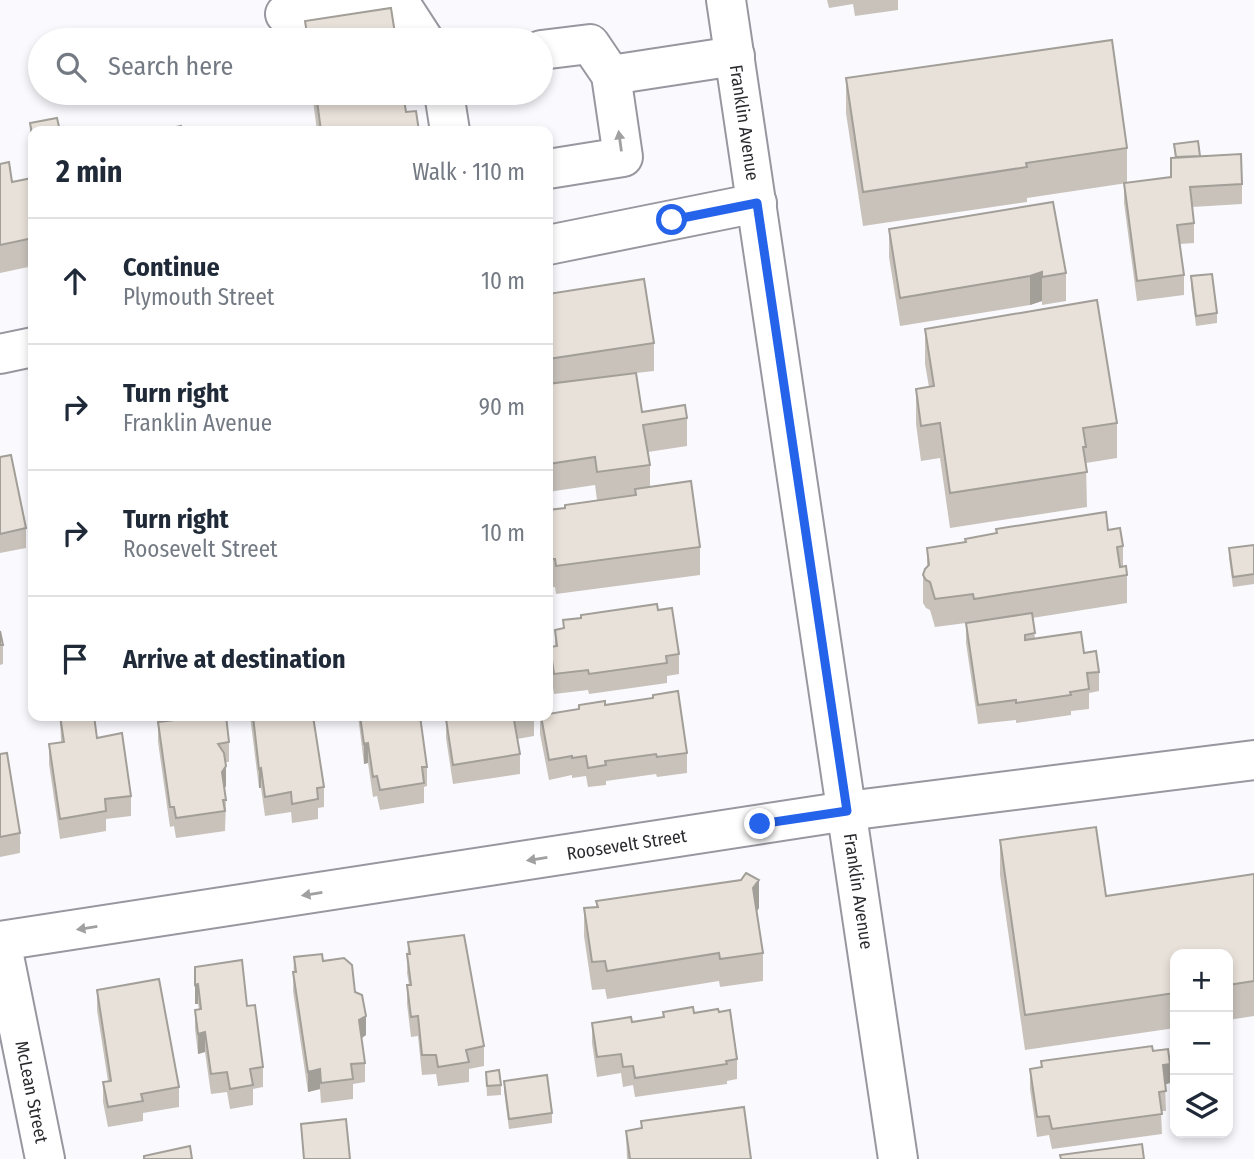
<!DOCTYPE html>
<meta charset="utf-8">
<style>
body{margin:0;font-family:"Fira Sans Condensed",sans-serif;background:#f2f2f3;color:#1f2937}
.controls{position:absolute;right:21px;bottom:21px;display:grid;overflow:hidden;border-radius:14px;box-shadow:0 4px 10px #0003}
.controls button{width:63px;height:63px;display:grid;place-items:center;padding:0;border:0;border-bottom:2px solid #e0e1e3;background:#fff;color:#1f2937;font:35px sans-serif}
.stop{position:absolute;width:21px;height:21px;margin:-16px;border:5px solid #2563eb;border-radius:50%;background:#fff}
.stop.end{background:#2563eb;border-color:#fff;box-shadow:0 2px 7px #0008}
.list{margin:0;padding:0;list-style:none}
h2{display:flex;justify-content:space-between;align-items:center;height:91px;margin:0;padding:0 28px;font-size:30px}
h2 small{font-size:23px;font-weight:400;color:#747a83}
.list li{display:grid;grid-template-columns:46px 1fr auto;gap:21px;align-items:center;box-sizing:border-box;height:126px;padding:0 28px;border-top:2px solid #e0e1e3}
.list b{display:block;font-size:26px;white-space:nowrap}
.list p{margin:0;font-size:23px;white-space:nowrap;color:#747a83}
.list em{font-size:23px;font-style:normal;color:#747a83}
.icon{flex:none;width:38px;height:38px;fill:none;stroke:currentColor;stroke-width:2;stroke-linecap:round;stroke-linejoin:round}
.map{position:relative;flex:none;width:1254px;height:1159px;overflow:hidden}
.search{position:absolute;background:#fff;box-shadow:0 4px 10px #0003;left:28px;top:28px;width:525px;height:77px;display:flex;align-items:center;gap:18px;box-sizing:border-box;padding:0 24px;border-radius:38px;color:#747a83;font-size:26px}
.panel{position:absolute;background:#fff;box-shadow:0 4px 10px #0003;left:28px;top:126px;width:525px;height:595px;border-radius:14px}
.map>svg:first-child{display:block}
</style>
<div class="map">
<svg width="1254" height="1159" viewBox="0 0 1254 1159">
<rect width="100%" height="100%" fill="#fafafe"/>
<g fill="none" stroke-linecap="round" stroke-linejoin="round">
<g stroke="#9897a0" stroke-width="42">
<g id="minor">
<path d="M398,0L424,40"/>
<path d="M285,14L382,0"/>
<path d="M541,50L590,44L611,75L623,157L548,169"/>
<path d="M611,75L735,56"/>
<path d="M444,93L450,131"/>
<path d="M548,245L757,203"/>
<path d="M0,354L33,347"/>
<path id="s1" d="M0,941L847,811L1254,760"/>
<path id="s2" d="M1,941L45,1159"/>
</g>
</g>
<g stroke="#9897a0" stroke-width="42">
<g id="major">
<path id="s3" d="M726,0L898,1159"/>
</g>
</g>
<use href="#minor" stroke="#fff" stroke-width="38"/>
<use href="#major" stroke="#fff" stroke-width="38"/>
</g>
<path fill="#c8c2bb" d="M827,0H898V10L855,16L853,4L829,8Z
M305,21L396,40H305Z
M846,78L1127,148V183L1027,198V202L863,226L846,113Z
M312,93H403L406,112L419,131H317Z
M30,123L33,131V150L30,134Z
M1174,144L1200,156L1242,184V204L1192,207L1194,223V243L1180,244L1184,275V295L1137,301L1124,203V183L1171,177L1175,157Z
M0,164L12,182L33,184V266L0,273Z
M889,229L1066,273V301L1042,305V301L1030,305L900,326L889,257Z
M1191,276L1217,313V323L1196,326L1191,287Z
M548,294L654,343V371L636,373L642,412L687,418V446L648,452L650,465V487L700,547V575L556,594L555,587L548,588V510L565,508V505L635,495L597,500L595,485L548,492Z
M925,329L1117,423V458L1086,463L1087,507L950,528L940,458L921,461L916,424V389L929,387L925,364Z
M0,457L26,528V548L0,553Z
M996,529L1108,530L1123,546V566L1127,575V603L1032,618L1035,638L1084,653L1099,672V691L1089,693V709L1071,711V715L1016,723V720L978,724L966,643V623L935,627L930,610L926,608L923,603V575L927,567V548L965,542V539L996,534Z
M1254,545V584L1233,587L1229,558V548Z
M658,610L679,654V674L667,676V683L589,694L588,690L554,694L550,667V647H555V630L563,628V620Z
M0,631L3,645V664L0,665Z
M579,705H605L687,753V773L657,777L656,774L606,781V785L588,787L586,776L572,778V775L549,780L540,734V716L579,710Z
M60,716L97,738L131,796V816L106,819V831L60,839L49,764V744L61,742Z
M250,716H313L324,787V807L318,808V819L292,823L291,812L265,816L261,788H259Z
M358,716H420L427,767V786L424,787V803L380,810L377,796L373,797L368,763L364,764Z
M448,716H534V736L517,739L520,754V774L453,784L446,738V719L449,718Z
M158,722L229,742V762H226V786L224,789L226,800L225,831L176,838L174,826L170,827L158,742Z
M0,754L20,833V853L0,857Z
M1000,840L1106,896L1254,874V1016L1228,1020V954H1175V1028L1025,1050L1000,875Z
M596,901L759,908L757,911L763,953V981L720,987L719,981L607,999L605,989L592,990L584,936V908L596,907Z
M408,942L484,1046V1066L469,1069V1082L438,1086L436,1074L422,1075L418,1036L411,1037L407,1004V985H409L407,973Z
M294,957L323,961L355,992L366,1035L361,1038L365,1063V1082L353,1084V1099L321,1103L320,1089L308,1092L293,991Z
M195,967L247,1006L263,1067V1087L253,1089V1105L230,1109L227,1092L211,1094L205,1052L198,1054L195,1029V1010L199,1009L198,1004H195Z
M97,990L179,1087V1107L143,1113V1121L108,1127L103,1102V1082L108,1081L97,1010Z
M663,1012L694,1013L737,1059V1079L727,1081V1084L635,1097L633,1085L623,1087L621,1073L597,1077L592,1043V1023L632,1022L663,1017Z
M1153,1051L1170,1083L1165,1084L1166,1111H1161L1162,1134L1052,1149L1049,1135L1037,1137L1030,1089V1069L1041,1068V1061Z
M486,1072L501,1085V1095L487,1096Z
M504,1081L552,1113V1123L509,1129L504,1091Z
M641,1121L751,1159H627L626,1131L641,1128Z"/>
<path fill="#a29e98" d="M1042,272V301L1030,305V276Z
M368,743V763L364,764V744Z
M226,766V786L222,792V772Z
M261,768V788H259V769Z
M759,880V908L753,916V888Z
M198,984V1004H195V985Z
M366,1016V1035L359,1040V1020Z
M205,1032V1052L198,1054V1034Z
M1170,1064V1083L1163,1085V1065Z
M320,1069V1089L308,1092V1072Z"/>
<path fill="#e8e1d9" stroke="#a29e98" stroke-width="2" d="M391,8L396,40H308L305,21Z
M1112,40L1127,148L1026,163L1027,167L863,192L846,78Z
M316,93H403L406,112L416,111L419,131H321Z
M57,118L60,131H33V140L30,123Z
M181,126L182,131H157Z
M1198,141L1200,156L1176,157L1174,144Z
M1241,154L1242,184L1190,187L1194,223L1177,225L1184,275L1137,281L1124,183L1171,177V158Z
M9,162L12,182L32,178L33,184V238L0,245V164Z
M1053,202L1066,273L1042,277V272L1030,276L900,298L889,229Z
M1212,274L1217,313L1196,316L1191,276Z
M644,279L654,343L548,359V294Z
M1097,300L1117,423L1083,428L1086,447H1083L1087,472L950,493L940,423L921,426L916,389L934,386L925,329Z
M636,373L642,412L685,405L687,418L643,425L650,465L597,472L595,457L548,464V384Z
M11,455L26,528L0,534V457Z
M691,481L700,547L556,566L555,559H548V510L565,508V505L636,495L635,489Z
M1106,512L1108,530L1120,528L1123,546L1117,547L1120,567L1126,566L1127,575L974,599L973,594L935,599L930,582L926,580L923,575L925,569L929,565L927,548L966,542L965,539L997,533L996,529Z
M1254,545V574L1233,577L1229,548Z
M657,604L658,610L672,608L679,654L666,656L667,663L589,674L588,670L554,674L550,647L557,646L555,630L564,628L563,620L581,618V615Z
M1032,613L1035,633L1025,635V640L1081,632L1084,653L1096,651L1099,672L1087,673L1089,689L1070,692L1071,695L1016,703V700L978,705L966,623Z
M0,631L3,645H0Z
M678,691L687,753L657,757L656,754L605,761L606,765L588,768L586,756L572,758V756L549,760L541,716H548V714L579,709V705L605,701V705L653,698V695Z
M60,716H94L97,738L122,733L131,796L105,799L106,811L60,819L49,744L64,742Z
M207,716H226L229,742L218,744L224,753L226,766L222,772L226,800H223L225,811L176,818L174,807H170L158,722Z
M253,716H313L324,787L317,788L318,799L292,804L291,792L265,797L261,768L259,769Z
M360,716H420L427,767H422L424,783L380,790L377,776L373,777L368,743L364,744Z
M461,716H534L514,720L520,754L453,765L446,719Z
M7,753L20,833L0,837V754Z
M1096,827L1106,896L1254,874V981L1228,985V954H1175V993L1025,1015L1000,840Z
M746,873L759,880L753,888L763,953L720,959L719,953L607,971L605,961L592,962L584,908L598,907L596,901L741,880Z
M464,935L484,1046L466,1050L469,1062L438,1067L436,1055H422L418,1016L411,1017L407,985H411L407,954H410L408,942Z
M322,954L323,961L344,958L352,965L355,992L362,995L366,1016L359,1020L365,1063L351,1064L353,1079L321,1083L320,1069L308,1072L293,972H296L294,957Z
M242,960L247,1006L255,1005L263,1067L250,1069L253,1085L230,1089L227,1072L211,1074L205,1032L198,1034L195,1010L201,1009L198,984L195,985V967Z
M159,979L179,1087L141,1094L143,1101L108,1107L103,1082L111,1081L97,990Z
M693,1007L694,1013L718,1009L719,1012L730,1010L737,1059L726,1061L727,1064L635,1078L633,1066L623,1067L621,1054L597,1057L592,1023L631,1017L632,1022L664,1017L663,1012Z
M1152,1046L1153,1051L1168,1049L1170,1064L1163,1065L1166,1091L1159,1092L1162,1114L1052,1129L1049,1116L1037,1117L1030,1069L1042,1067L1041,1061Z
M499,1070L501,1085L487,1086L486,1072Z
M547,1075L552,1113L509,1119L504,1081Z
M744,1107L751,1159H630L626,1131L642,1128L641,1121Z
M346,1119L350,1159H304L301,1124Z
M1142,1144L1144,1159H1061L1060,1155Z
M190,1146L192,1159H144V1156Z"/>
<defs><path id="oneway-solid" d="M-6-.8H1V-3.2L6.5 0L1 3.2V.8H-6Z" transform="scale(1.75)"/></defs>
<g fill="#a0a0a1">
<use href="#oneway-solid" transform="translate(620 141) rotate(-98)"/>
<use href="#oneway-solid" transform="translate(537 859) rotate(171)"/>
<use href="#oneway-solid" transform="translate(312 894) rotate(171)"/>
<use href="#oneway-solid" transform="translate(87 928) rotate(171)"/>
</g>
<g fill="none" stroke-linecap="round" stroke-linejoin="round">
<path stroke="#2563eb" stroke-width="9" d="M672,220L757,203L847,811L760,824"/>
</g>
<g text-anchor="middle" stroke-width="7" stroke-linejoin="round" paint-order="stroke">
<g font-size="18" fill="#2b2b2f" stroke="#fafafe">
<text dy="6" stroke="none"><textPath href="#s3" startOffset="124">Franklin Avenue</textPath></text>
<text dy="6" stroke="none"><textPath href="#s1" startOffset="634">Roosevelt Street</textPath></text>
<text dy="6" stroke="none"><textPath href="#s3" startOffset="901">Franklin Avenue</textPath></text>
<text dy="6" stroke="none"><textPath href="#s2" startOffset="154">McLean Street</textPath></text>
</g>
</g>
</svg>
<div class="controls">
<button>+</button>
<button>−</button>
<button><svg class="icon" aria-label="layers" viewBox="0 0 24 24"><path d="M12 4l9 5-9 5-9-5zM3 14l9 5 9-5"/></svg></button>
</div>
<div class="stop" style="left:672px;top:220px"></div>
<div class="stop end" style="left:760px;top:824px"></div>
<div class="search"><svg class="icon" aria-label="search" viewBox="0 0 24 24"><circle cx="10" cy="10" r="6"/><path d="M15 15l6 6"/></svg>Search here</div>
<section class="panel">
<h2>2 min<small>Walk · 110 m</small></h2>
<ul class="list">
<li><svg class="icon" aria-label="ahead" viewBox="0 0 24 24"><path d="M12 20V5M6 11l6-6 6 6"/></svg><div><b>Continue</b><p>Plymouth Street</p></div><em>10 m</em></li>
<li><svg class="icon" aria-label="right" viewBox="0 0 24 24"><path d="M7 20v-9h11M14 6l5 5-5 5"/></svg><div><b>Turn right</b><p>Franklin Avenue</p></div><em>90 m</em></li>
<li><svg class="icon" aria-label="right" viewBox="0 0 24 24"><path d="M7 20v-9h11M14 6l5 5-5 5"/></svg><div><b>Turn right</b><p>Roosevelt Street</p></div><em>10 m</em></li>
<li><svg class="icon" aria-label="arrive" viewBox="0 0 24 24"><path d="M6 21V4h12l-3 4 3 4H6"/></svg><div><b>Arrive at destination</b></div></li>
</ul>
</section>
</div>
